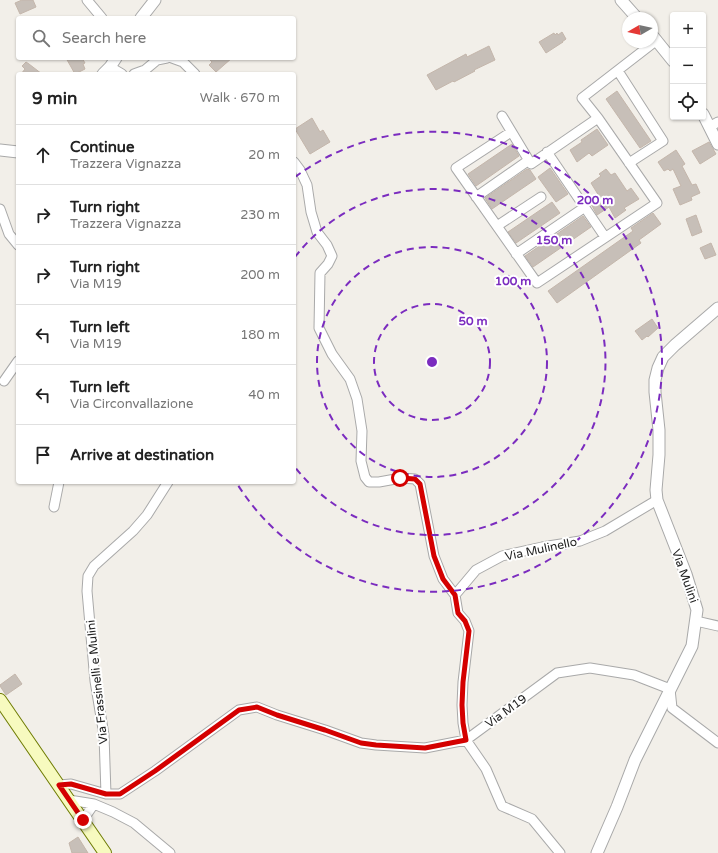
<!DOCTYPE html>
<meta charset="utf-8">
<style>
body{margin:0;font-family:"Varela Round",sans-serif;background:#f2f2f2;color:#222}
.controls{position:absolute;right:12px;top:12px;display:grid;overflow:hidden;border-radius:4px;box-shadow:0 1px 3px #0004}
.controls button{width:36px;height:36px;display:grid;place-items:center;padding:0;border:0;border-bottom:1px solid #e0e0e0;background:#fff;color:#222;font:20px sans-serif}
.compass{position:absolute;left:622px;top:12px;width:36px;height:36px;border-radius:50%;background:#fff;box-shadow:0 1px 3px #0004;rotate:261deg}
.stop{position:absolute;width:12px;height:12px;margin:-9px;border:3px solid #d40000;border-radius:50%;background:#fff}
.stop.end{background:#d40000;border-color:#fff;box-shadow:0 1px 4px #0008}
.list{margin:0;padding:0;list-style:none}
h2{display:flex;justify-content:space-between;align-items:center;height:52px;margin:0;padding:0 16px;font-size:17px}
h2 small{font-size:13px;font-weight:400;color:#767676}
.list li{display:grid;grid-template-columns:26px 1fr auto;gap:12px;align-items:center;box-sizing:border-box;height:60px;padding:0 16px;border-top:1px solid #e0e0e0}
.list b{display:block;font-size:15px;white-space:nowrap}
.list p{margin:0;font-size:13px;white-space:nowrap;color:#767676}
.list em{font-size:13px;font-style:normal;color:#767676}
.icon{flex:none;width:22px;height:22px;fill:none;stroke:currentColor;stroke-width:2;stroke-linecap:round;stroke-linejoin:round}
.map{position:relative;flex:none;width:718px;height:853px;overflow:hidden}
.search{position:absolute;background:#fff;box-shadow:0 1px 3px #0004;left:16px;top:16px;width:280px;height:44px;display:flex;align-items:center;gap:10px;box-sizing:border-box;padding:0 14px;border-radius:4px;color:#767676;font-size:15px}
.panel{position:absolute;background:#fff;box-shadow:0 1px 3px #0004;left:16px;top:72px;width:280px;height:412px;border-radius:4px}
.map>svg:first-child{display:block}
</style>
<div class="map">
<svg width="718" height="853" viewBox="0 0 718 853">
<rect width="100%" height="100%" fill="#f2efe9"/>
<path fill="#c7bfb8" stroke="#c4b6ab" d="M22,0H33L36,7L20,14L15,3Z
M562,32L566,39L562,42H563L546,53L539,42L554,33L555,35L557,33L558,35Z
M489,46L495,60L474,70L475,71L454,82L453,81L436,90L427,75L466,54L467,57Z
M66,58H82L85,63L83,64L85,69L75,74Z
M208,58H232L216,72L209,65L212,62Z
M26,62L29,64L42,74H21L25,69L22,66Z
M617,91L651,141L640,148L606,99Z
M312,118L320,132L323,130L330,142L310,154L295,129Z
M597,129L608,145L592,156L589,153L577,162L570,150L582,142L581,140Z
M709,142L716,154L700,164L692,151Z
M512,144L519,156L476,186L468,174Z
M676,150L685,164L682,166L692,185L696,184L700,193L691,197L692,200L680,205L673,189L681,186L673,169L670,171L668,169L664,171L658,162Z
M550,168L568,194L556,202L538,177Z
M527,169L530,170L536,179L492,209L485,198Z
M606,169L611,175L615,173L627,191L631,188L639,199L624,208L626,210L615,218L609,207L597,215L590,202L599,196L591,183L601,176L599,174Z
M552,202L560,213L516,243L508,232Z
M653,213L661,224L639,240L641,243L557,303L548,291L633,231L631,228Z
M696,215L702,232L692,236L686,219Z
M583,216L591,227L533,267L525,256Z
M711,243L716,255L705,259L700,248Z
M652,319L658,328L648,337L647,336L642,340L635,331Z
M15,674L22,684L6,695L0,686V685Z
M78,837L88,853H72L69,843Z"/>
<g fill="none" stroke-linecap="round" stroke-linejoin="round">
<g stroke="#a9a9a9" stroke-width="11">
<path id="minor" d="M87,0L102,18
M172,58L183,62L195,74
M110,67L122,74
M618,71L663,141L629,163
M134,74L145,70L157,60L167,58
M502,116L531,164L598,118
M709,127L718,122
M511,132L456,168L537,283L657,203L598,118L582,98L657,40
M547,152L605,237
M294,162L300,170L307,185L311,212L317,232L327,245L332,256L328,264L320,273L319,328L332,354L350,379L357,399L362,431L361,461L365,477L369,482H379L401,478L415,479L420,484L434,556L443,579L455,595L458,613L465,621L469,631L463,682L462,705L463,723L466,740L486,769L502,806L532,819L560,853
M476,197L529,160
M0,209L9,234L18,245
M497,226L541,197
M516,254L585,207
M4,381L18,361
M54,507L59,482
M455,595L476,570L502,556L542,547L580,541L605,531L657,500
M696,621L718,626
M59,785L71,784L106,794H120L155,771L239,710L257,707L277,715L325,730L361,743L376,745L425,748L466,740L557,673L590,668L634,675L670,689L672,708L718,743
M106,794L104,735L95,681L87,591L88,576L94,566L133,531L147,515L168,482
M69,800L94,804L113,812L134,823L170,853
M83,820L94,804"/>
</g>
<g stroke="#a9a9a9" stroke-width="13">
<path id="tertiary" d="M621,0L637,18
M141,18L155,0
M652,35L673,61
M103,74L110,67L116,58
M703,114L718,144
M0,150L18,152
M597,853L617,807L635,760L692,646L697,610L686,574L657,500L656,490L659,455V430L655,392V380L658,368L663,357L675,345L718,308"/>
</g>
<g stroke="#707d05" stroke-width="14">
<path id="secondary" d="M0,700L105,853"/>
</g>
<use href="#minor" stroke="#fff" stroke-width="9"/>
<use href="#tertiary" stroke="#fff" stroke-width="11"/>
<use href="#secondary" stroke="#f7fabf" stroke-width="12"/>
</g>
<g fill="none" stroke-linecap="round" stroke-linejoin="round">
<path stroke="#d40000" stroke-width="5" d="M83,820L59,785L71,784L106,794H120L155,771L239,710L257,707L277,715L325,730L361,743L376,745L425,748L466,740L463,723L462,705L463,682L469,631L465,621L458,613L455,595L443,579L434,556L420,484L415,479L400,478"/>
</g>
<g fill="none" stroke="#7b2cbf" stroke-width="2" stroke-dasharray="7 5">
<circle cx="432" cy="362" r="58"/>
<circle cx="432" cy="362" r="115"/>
<path d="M295 257A173 173 0 1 1 295 467"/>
<path d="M295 177A230 230 0 1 1 236 482"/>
</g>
<g text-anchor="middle" stroke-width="4" stroke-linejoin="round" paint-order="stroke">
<g font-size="12" fill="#222" stroke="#fff">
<text transform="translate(541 549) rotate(-12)" y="4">Via Mulinello</text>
<text transform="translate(685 576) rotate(70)" y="4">Via Mulini</text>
<text transform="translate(97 682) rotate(-96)" y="4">Via Frassinelli e Mulini</text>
<text transform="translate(506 711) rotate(-36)" y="4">Via M19</text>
</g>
</g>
<circle cx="432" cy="362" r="6" fill="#7b2cbf" stroke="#fff" stroke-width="2"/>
<g font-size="12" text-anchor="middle" font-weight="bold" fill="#7b2cbf" stroke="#fff" stroke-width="4" stroke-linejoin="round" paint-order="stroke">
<text x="595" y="204">200 m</text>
<text x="554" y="244">150 m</text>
<text x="513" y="285">100 m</text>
<text x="473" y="325">50 m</text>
</g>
</svg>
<div class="controls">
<button>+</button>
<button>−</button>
<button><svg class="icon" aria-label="locate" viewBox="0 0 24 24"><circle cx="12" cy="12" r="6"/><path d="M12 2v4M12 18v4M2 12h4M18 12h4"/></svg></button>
</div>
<svg class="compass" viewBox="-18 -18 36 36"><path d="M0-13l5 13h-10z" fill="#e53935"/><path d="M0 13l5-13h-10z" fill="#767676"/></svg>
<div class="stop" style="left:400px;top:478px"></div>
<div class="stop end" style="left:83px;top:820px"></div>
<div class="search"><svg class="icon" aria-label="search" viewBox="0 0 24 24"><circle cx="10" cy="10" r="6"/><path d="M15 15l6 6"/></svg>Search here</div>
<section class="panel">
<h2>9 min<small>Walk · 670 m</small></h2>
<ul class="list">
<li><svg class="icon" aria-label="ahead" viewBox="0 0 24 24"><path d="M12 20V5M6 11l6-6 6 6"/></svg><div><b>Continue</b><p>Trazzera Vignazza</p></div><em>20 m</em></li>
<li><svg class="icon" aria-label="right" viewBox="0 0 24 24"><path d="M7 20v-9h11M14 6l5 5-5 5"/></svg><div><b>Turn right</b><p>Trazzera Vignazza</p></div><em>230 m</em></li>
<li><svg class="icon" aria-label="right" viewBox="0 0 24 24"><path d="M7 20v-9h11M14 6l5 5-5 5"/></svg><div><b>Turn right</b><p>Via M19</p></div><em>200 m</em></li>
<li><svg class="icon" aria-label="left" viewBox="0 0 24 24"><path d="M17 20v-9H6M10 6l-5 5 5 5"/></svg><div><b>Turn left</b><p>Via M19</p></div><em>180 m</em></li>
<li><svg class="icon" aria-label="left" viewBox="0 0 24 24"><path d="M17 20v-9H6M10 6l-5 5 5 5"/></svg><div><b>Turn left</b><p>Via Circonvallazione</p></div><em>40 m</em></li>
<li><svg class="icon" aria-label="arrive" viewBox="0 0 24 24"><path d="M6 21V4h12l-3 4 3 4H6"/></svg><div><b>Arrive at destination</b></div></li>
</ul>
</section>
</div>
